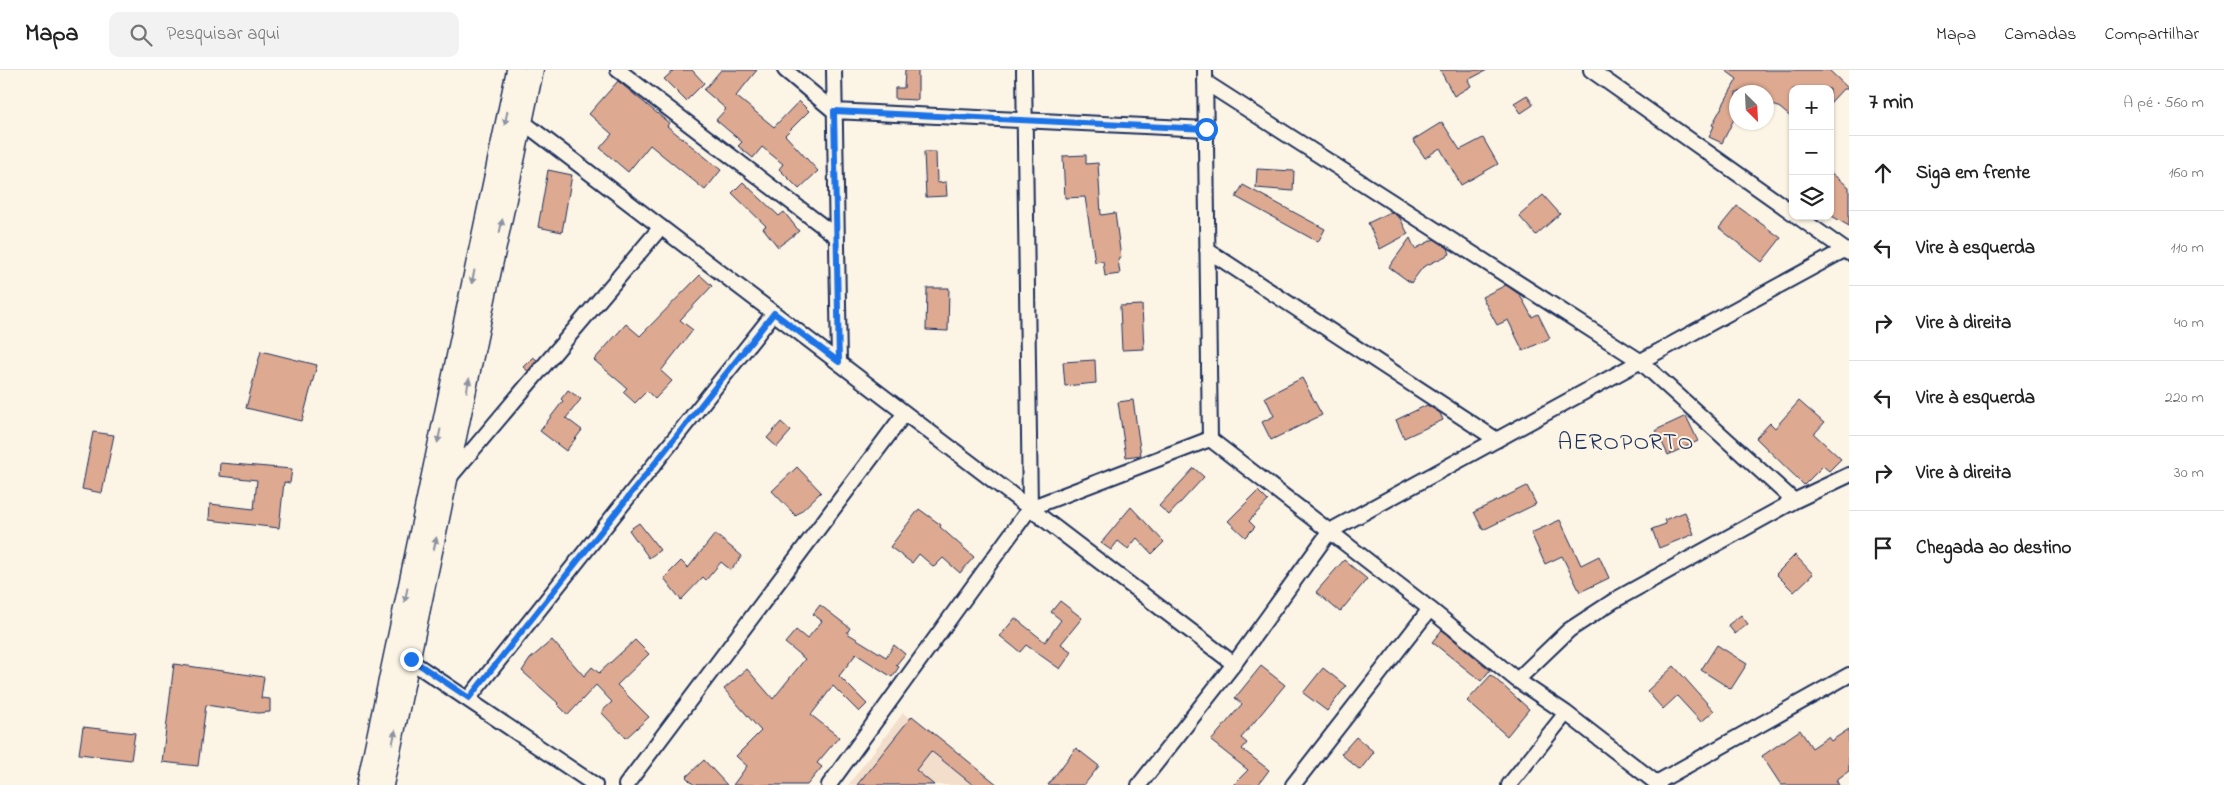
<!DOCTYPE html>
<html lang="pt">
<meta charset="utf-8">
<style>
body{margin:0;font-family:"Indie Flower",sans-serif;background:#f2f2f2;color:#222}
.controls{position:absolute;right:15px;top:15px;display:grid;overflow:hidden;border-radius:10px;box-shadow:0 1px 4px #0004}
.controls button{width:45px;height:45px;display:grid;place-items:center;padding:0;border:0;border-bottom:1px solid #e0e0e0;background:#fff;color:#222;font:25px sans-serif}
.compass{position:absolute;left:1729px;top:15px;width:45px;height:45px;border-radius:50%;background:#fff;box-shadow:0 1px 4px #0004;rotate:156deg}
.stop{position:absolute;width:15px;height:15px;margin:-11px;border:4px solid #1a73e8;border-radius:50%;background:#fff}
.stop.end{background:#1a73e8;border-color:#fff;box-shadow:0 1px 5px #0008}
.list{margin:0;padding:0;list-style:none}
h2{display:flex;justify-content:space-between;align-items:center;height:65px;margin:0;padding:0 20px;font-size:21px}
h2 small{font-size:16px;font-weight:400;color:#767676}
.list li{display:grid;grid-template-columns:32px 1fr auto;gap:15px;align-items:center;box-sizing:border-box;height:75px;padding:0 20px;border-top:1px solid #e0e0e0}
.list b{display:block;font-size:19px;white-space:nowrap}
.list em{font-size:16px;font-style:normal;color:#767676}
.icon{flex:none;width:28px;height:28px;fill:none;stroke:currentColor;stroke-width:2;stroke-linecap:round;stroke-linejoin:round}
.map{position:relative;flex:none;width:1849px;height:715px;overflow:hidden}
header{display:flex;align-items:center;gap:30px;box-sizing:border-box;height:70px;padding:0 25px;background:#fff;border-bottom:1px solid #e0e0e0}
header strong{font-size:24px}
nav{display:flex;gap:28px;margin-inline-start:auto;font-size:18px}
.search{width:350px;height:45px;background:#f2f2f2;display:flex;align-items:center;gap:12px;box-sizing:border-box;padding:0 18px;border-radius:10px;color:#767676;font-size:19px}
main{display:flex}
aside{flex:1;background:#fff}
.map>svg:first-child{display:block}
</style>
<header>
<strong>Mapa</strong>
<div class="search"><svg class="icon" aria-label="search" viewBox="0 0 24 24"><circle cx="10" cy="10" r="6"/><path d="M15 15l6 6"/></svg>Pesquisar aqui</div>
<nav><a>Mapa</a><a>Camadas</a><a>Compartilhar</a></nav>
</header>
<main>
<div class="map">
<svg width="1849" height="715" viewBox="0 0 1849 715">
<rect width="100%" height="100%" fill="#fcf5e5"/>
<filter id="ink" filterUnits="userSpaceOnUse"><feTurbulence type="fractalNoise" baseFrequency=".02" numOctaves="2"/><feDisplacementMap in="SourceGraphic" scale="10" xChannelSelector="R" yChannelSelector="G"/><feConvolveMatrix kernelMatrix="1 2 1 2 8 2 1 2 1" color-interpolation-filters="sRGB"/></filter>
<g filter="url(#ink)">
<path fill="#f3decc" d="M903,643L998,715H848Z"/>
<path fill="#dda991" stroke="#1b2f5e" d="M674,0H692L704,13L686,31L664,9Z
M721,0H757L736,26L774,57L799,31L809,41L785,65L818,101L799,119L779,99L783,94L762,77L753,88L738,76L742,72L716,50L726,39L704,20Z
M905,0H918V30L895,29V18H904Z
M1440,0H1487L1468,10L1471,16L1454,26Z
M1725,0H1829L1849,19H1843L1830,33V19H1793V49L1780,38L1766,31V22H1736V45L1722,73L1709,67L1714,56L1712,55L1737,9Z
M618,11L669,53L667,56L721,100L705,120L650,75L628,102L600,78L612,64L589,44Z
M1527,25L1533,35L1521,43L1514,33Z
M1442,52L1460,80L1483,68L1498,94L1461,115L1440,78L1425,88L1413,70Z
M924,82H936L937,113L946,112L947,126L926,127Z
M1086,85V94L1098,93L1101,145L1115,143L1121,188L1118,189L1120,204L1105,206L1103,191L1095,192L1085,127L1065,128L1063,86Z
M1257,99L1294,101L1293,121L1256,118Z
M548,100L572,105L562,162L538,157Z
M1830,102L1849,117V156L1830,145Z
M743,112L779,146L784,142L799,161L778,177L763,158L766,156L732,123Z
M1243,115L1325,159L1318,172L1236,127Z
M1543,125L1560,144L1536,165L1519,146Z
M1737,136L1781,168L1762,192L1719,158Z
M1391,142L1400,148L1408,164L1380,179L1368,153Z
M1410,168L1415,179L1434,169L1448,178L1450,184L1423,197L1411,213L1389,197Z
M700,205L712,216L680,250L693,260L661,301L672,311L655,329L647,321L635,333L623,322L627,318L594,290L626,254L640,266Z
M1506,215L1520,225L1532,247L1538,244L1550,268L1523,281L1508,250L1497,255L1482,227Z
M927,218H949L948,261L926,260Z
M1142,235L1144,279L1122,280L1120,236Z
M261,281L317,295L302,351L246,338Z
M533,287L537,290L528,301L523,297Z
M1095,290L1096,313L1065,316L1063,292Z
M1302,308L1322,345L1271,370L1262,352L1274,346L1265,327Z
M568,320L581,329L566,348L582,360L566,381L540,361L563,331L561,329Z
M1133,330L1141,385L1126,387L1118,332Z
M1799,331L1824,353L1814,364L1841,389L1829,401L1823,396L1804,415L1756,368L1770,353L1775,358Z
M1427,335L1440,343L1443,350L1404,368L1396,350Z
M1686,346L1698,371L1668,385L1656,360Z
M781,352L791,361L777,377L767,368Z
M93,362L114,365L102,423L82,419Z
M220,393L292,399L290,413L284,412L279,458L209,450L210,434L254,439L257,410L219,406Z
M797,397L821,422L796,446L772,421Z
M1194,398L1204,407L1169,445L1159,436Z
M1527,416L1536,434L1483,460L1474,442Z
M1258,421L1268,431L1249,451L1255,457L1245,467L1228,451Z
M1131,437L1164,472L1152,484L1137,468L1128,479L1118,471L1111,480L1101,473Z
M919,439L941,455L940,457L974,487L960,503L943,488L934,497L919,484L912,493L890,477Z
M1685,442L1694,464L1659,478L1652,459L1666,454L1664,450Z
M1560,450L1581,495L1599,486L1609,508L1580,522L1562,486L1545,494L1531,463Z
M639,453L660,480L649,488L629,460Z
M715,464L742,486L731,500L721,492L706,510L703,507L681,530L664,508L681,491L688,498Z
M1795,485L1813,504L1794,522L1776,504Z
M1344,490L1367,509L1340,542L1316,522Z
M1060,531L1082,548L1061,574L1072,582L1060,599L1026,575L1020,582L1000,566L1015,548L1045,572L1061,550L1051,542Z
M820,535L850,558L847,563L886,587L894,575L905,584L896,595L899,597L892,607L856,584L839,606L867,634L859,642L833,616L811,645L839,667L817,693L822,697L807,715H733L747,696L736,686L761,661L724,619L747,599L773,629L805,589L785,573L796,560L807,569L822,551L813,544Z
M1741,545L1748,554L1735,564L1728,555Z
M1442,560L1490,600L1481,611L1432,572Z
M552,570L584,606L592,597L599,603L635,570L649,584L617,615L649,647L626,668L601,642L612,632L596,615L568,645L557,634L558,633L522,601L530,589Z
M1717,575L1747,594L1731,619L1701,600Z
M174,594L264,607L261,628L270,629V642L258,643L206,635L198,696L162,692Z
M1261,596L1285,615L1241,668L1247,673L1242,679L1269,700L1258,715H1233L1248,700L1211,671L1242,634L1235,628Z
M1674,596L1714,641L1701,652L1677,626L1663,639L1647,621Z
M1323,598L1346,616L1327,641L1303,623Z
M1491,605L1529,639L1507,666L1467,631Z
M912,646L998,715H973L931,681L916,700L934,715H857Z
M83,657L135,663L131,690L79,684Z
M1849,659V701L1836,710L1839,715H1781L1762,686L1800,660L1812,678L1828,667L1831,671Z
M1356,667L1374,682L1360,700L1341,684Z
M1076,678L1099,696L1084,715H1048Z
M704,690L727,715H694L686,707Z"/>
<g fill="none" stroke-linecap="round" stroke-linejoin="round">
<g stroke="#1b2f5e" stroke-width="18">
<path id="minor" d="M618,0L837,167
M785,0L834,41L1206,59
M834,0L839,292
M1024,0L1030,438
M1205,0L1210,369
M1591,0L1793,143
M1205,12L1640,291L1794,431
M523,52L1234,594
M1797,146L1849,183
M1207,180L1497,370
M1210,369L1430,539L1517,610L1566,643L1659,715
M449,408L661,157
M403,586L595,715
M1517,610L1569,560L1615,530L1794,431L1849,405
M469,628L774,243
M1656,713L1849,605
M626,715L905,343
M829,715L1030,438L1210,369
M1139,715L1234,594L1330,461L1844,180
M1293,715L1430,539
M1509,715L1566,643"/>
</g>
<g stroke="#1b2f5e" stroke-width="21">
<path id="tertiary" d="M366,715L516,0
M384,715L534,0"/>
</g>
<use href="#minor" stroke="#fcf5e5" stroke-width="14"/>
<use href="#tertiary" stroke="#fcf5e5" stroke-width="18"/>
</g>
<defs><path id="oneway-solid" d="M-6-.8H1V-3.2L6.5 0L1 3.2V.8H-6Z" transform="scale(1.25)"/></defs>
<g fill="#8c92a2">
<use href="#oneway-solid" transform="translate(506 48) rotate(102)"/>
<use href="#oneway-solid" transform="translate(501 156) rotate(-78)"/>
<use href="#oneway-solid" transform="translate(473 207) rotate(102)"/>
<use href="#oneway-solid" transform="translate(468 315) rotate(-78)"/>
<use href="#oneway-solid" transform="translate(439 366) rotate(102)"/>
<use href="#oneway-solid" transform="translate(435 474) rotate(-78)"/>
<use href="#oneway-solid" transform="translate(406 525) rotate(102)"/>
<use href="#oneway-solid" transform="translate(394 667) rotate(-78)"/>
</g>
</g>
<g fill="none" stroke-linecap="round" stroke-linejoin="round" filter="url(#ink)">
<path stroke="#1a73e8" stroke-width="6" d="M411,589L469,628L774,243L839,292L834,41L1206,59"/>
</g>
<g text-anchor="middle" stroke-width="4" stroke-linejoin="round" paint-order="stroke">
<g font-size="24" letter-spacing="1" fill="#1b2f5e" stroke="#fcf5e5">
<text x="1626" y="379">AEROPORTO</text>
</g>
</g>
</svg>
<div class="controls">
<button>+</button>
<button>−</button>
<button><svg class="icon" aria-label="layers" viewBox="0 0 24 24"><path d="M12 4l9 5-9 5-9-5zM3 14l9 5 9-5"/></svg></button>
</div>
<svg class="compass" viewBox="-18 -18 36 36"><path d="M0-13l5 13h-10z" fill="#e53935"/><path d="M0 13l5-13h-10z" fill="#767676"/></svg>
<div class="stop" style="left:1206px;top:59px"></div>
<div class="stop end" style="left:411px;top:589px"></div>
</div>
<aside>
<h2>7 min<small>A pé · 560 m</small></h2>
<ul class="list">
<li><svg class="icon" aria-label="ahead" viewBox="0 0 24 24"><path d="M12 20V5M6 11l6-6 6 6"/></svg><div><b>Siga em frente</b></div><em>160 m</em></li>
<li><svg class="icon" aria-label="left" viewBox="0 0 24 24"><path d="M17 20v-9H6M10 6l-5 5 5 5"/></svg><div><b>Vire à esquerda</b></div><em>110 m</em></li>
<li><svg class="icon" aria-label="right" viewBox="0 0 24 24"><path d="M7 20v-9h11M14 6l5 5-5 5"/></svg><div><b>Vire à direita</b></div><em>40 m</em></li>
<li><svg class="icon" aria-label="left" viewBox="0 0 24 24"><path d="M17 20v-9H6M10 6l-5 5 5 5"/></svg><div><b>Vire à esquerda</b></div><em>220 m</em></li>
<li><svg class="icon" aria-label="right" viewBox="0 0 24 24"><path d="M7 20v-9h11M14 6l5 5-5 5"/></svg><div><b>Vire à direita</b></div><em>30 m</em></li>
<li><svg class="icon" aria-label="arrive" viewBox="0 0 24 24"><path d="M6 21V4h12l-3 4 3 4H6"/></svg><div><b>Chegada ao destino</b></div></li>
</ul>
</aside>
</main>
